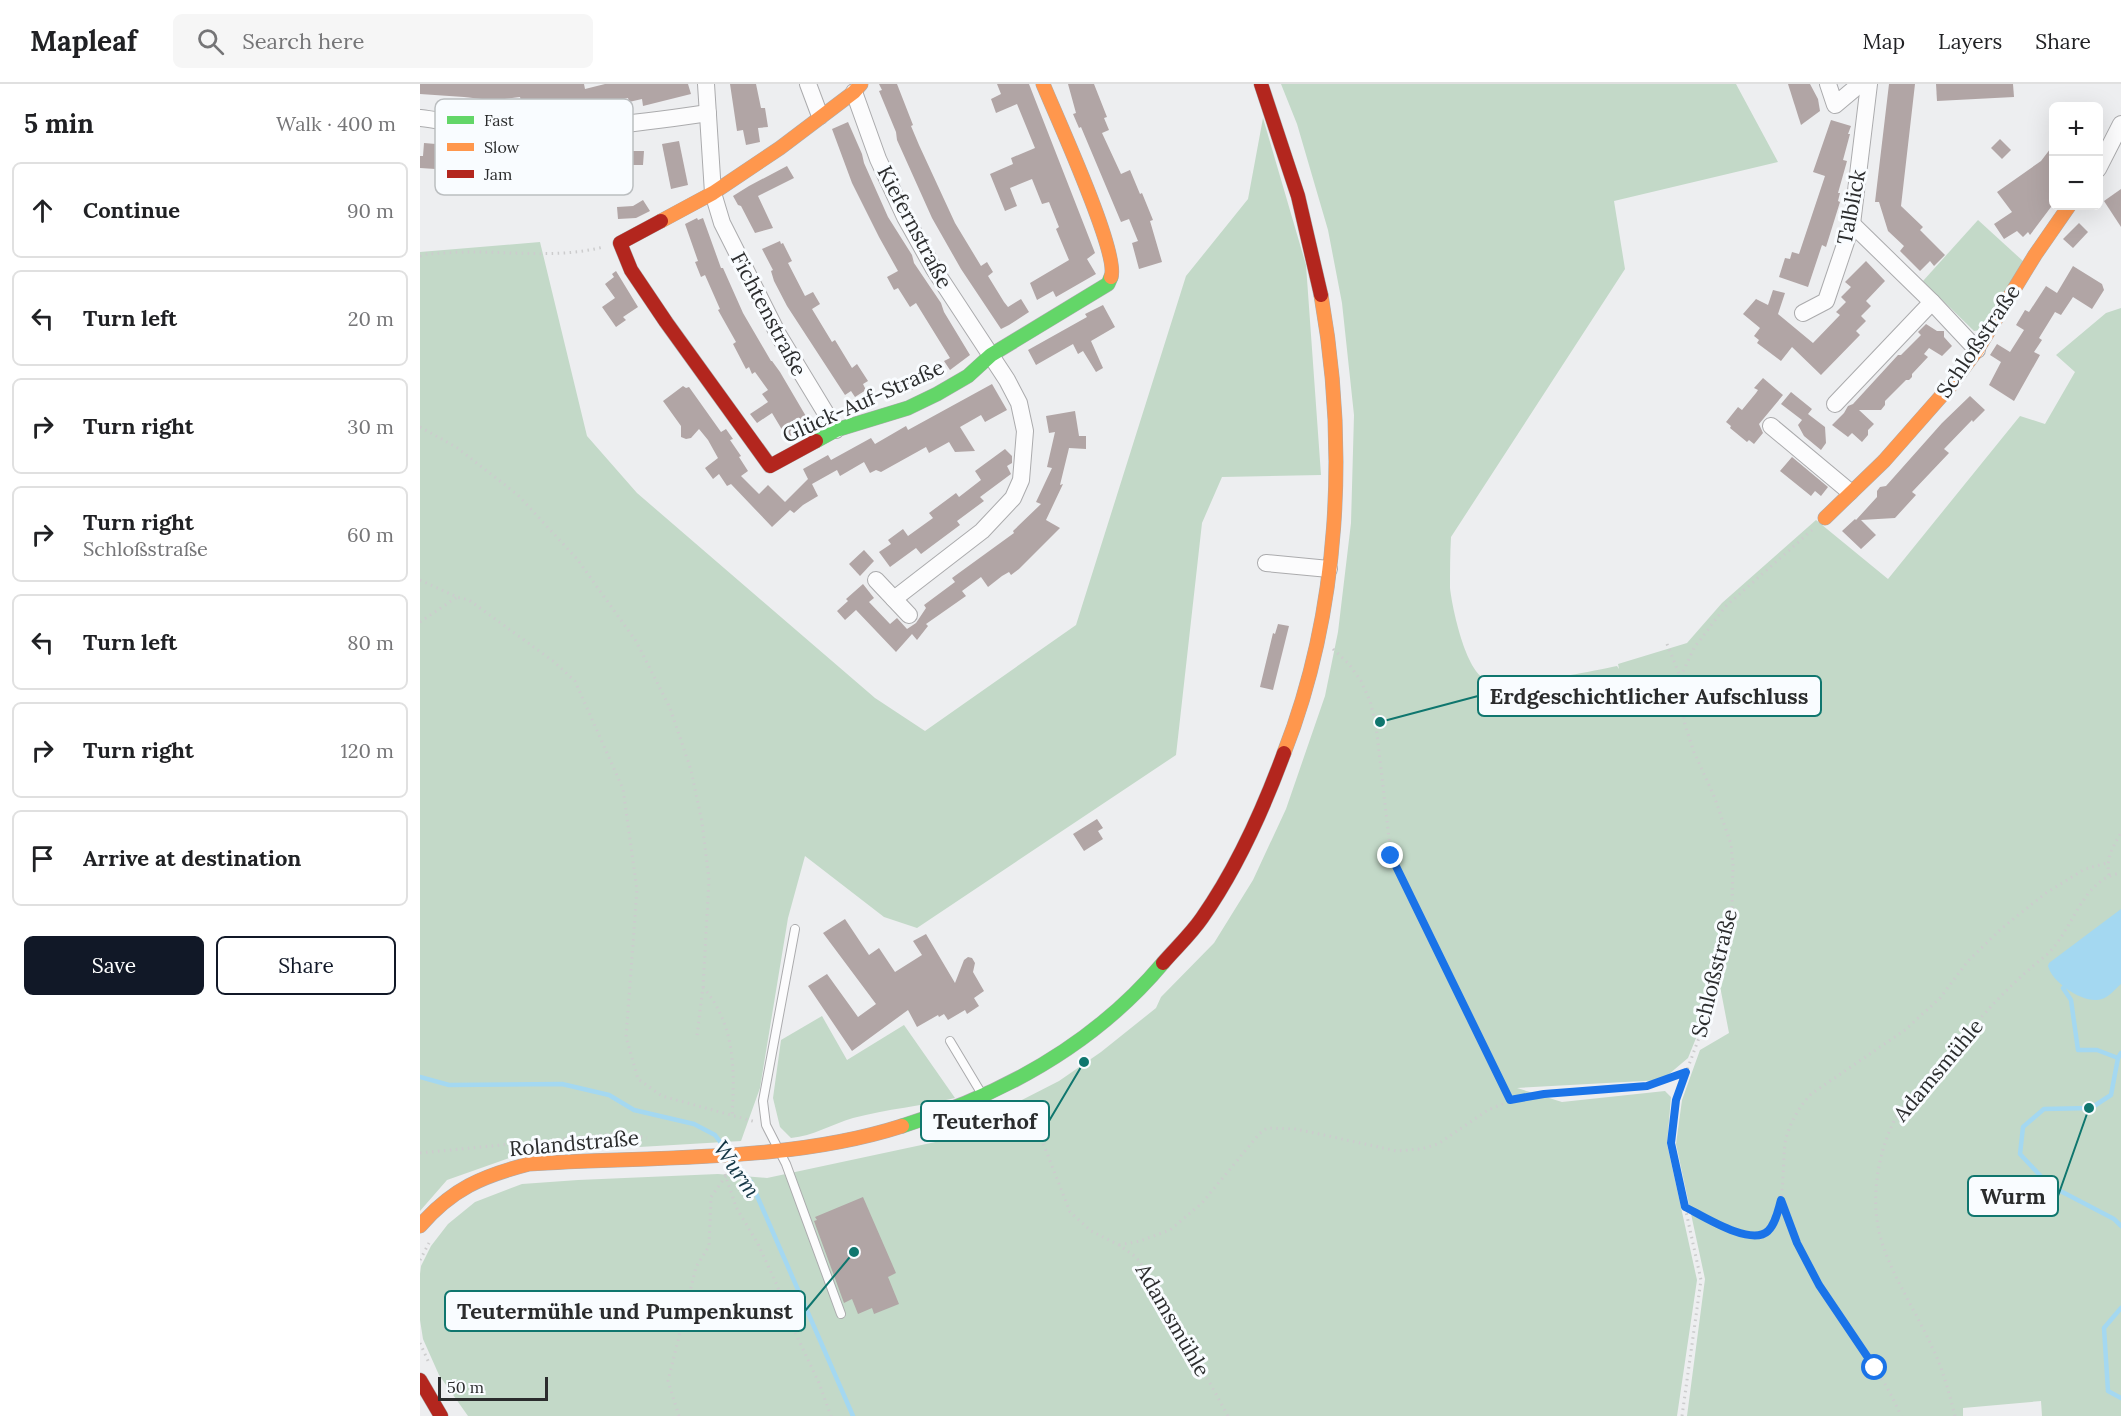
<!DOCTYPE html>
<meta charset="utf-8">
<style>
body{margin:0;font-family:Lora,serif;background:#f6f6f6;color:#202124}
.controls{position:absolute;right:18px;top:18px;display:grid;overflow:hidden;border-radius:9px;box-shadow:0 6px 24px #0002}
.controls button{width:54px;height:54px;display:grid;place-items:center;padding:0;border:0;border-bottom:2px solid #e0e0e0;background:#fff;color:#202124;font:30px sans-serif}
.scale{position:absolute;left:18px;bottom:15px;width:110px;box-sizing:border-box;padding-left:6px;border:3px solid #2b2c2d;border-top:0;font-size:16px;line-height:21px;white-space:nowrap;color:#2b2c2d;-webkit-text-stroke:4px #f9fcff;paint-order:stroke}
.stop{position:absolute;width:18px;height:18px;margin:-14px;border:4px solid #1a73e8;border-radius:50%;background:#fff}
.stop.end{background:#1a73e8;border-color:#fff;box-shadow:0 2px 6px #0008}
.list{margin:0;padding:0;list-style:none}
h2{display:flex;justify-content:space-between;align-items:center;height:78px;margin:0;padding:0 24px;font-size:26px}
h2 small{font-size:20px;font-weight:400;color:#757577}
.list li{display:grid;grid-template-columns:39px 1fr auto;gap:18px;align-items:center;box-sizing:border-box;height:96px;margin:0 12px 12px;padding:0 12px;border:2px solid #e0e0e0;border-radius:9px}
.list b{display:block;font-size:22px;white-space:nowrap}
.list p{margin:0;font-size:20px;white-space:nowrap;color:#757577}
.list em{font-size:20px;font-style:normal;color:#757577}
.actions{display:flex;gap:12px;padding:18px 24px}
.actions a{flex:1;padding:14px 0;border:2px solid #111827;border-radius:9px;text-align:center;font-size:21px;color:#111827}
.actions .main{background:#111827;color:#fff}
.icon{flex:none;width:33px;height:33px;fill:none;stroke:currentColor;stroke-width:2;stroke-linecap:round;stroke-linejoin:round}
.map{position:relative;flex:none;width:1701px;height:1332px;overflow:hidden}
header{display:flex;align-items:center;gap:36px;box-sizing:border-box;height:84px;padding:0 30px;background:#fff;border-bottom:2px solid #e0e0e0}
header strong{font-size:28px}
nav{display:flex;gap:33px;margin-inline-start:auto;font-size:21px}
.search{width:420px;height:54px;background:#f6f6f6;display:flex;align-items:center;gap:15px;box-sizing:border-box;padding:0 21px;border-radius:9px;color:#757577;font-size:22px}
main{display:flex}
aside{flex:1;background:#fff}
.map>svg:first-child{display:block}
.green{fill:#c3d9c8}
.water{fill:#a4d8f1}
.lines{fill:none;stroke-linecap:round;stroke-linejoin:round}
.stream{stroke:#a4d8f1;stroke-width:4.5}
.building{fill:#b1a5a5}
.lane-casing{stroke:#ababad;stroke-width:10}
.street-casing{stroke:#ababad;stroke-width:18}
.fast-casing{stroke:#ababad;stroke-width:15}
.slow-casing{stroke:#ababad;stroke-width:15}
.jam-casing{stroke:#ababad;stroke-width:15}
.path{stroke:#cccccd;stroke-width:3;stroke-dasharray:1.5 4.5;stroke-linecap:butt}
.lane{stroke:#fcfcfd;stroke-width:8}
.street{stroke:#fcfcfd;stroke-width:16}
.fast{stroke:#63d668;stroke-width:14}
.slow{stroke:#ff974d;stroke-width:14}
.jam{stroke:#b3261e;stroke-width:14}
.route{stroke:#1a73e8;stroke-width:8}
.labels{text-anchor:middle;dominant-baseline:central;stroke-width:6;stroke-linejoin:round;paint-order:stroke}
.street-label{font-size:21px;fill:#2b2c2d;stroke:#f9fcff}
.water-label{font-size:22px;font-style:italic;fill:#153746;stroke:#f9fcff}
.key{fill:#f9fcff;stroke:#bbbec0;stroke-width:1.5}
.key-label{font-size:16px;fill:#2b2c2d}
.leader{fill:none;stroke:#0f766e;stroke-width:2}
.callout-dot{fill:#0f766e;stroke:#f9fcff;stroke-width:2}
.callout{fill:#f9fcff;stroke:#0f766e;stroke-width:2}
.callout-label{font-size:22px;text-anchor:middle;font-weight:bold;fill:#2b2c2d}
</style>
<header>
<strong>Mapleaf</strong>
<div class="search"><svg class="icon" aria-label="search" viewBox="0 0 24 24"><circle cx="10" cy="10" r="6"/><path d="M15 15l6 6"/></svg>Search here</div>
<nav><a>Map</a><a>Layers</a><a>Share</a></nav>
</header>
<main>
<aside>
<h2>5 min<small>Walk · 400 m</small></h2>
<ul class="list">
<li><svg class="icon" aria-label="ahead" viewBox="0 0 24 24"><path d="M12 20V5M6 11l6-6 6 6"/></svg><div><b>Continue</b></div><em>90 m</em></li>
<li><svg class="icon" aria-label="left" viewBox="0 0 24 24"><path d="M17 20v-9H6M10 6l-5 5 5 5"/></svg><div><b>Turn left</b></div><em>20 m</em></li>
<li><svg class="icon" aria-label="right" viewBox="0 0 24 24"><path d="M7 20v-9h11M14 6l5 5-5 5"/></svg><div><b>Turn right</b></div><em>30 m</em></li>
<li><svg class="icon" aria-label="right" viewBox="0 0 24 24"><path d="M7 20v-9h11M14 6l5 5-5 5"/></svg><div><b>Turn right</b><p>Schloßstraße</p></div><em>60 m</em></li>
<li><svg class="icon" aria-label="left" viewBox="0 0 24 24"><path d="M17 20v-9H6M10 6l-5 5 5 5"/></svg><div><b>Turn left</b></div><em>80 m</em></li>
<li><svg class="icon" aria-label="right" viewBox="0 0 24 24"><path d="M7 20v-9h11M14 6l5 5-5 5"/></svg><div><b>Turn right</b></div><em>120 m</em></li>
<li><svg class="icon" aria-label="arrive" viewBox="0 0 24 24"><path d="M6 21V4h12l-3 4 3 4H6"/></svg><div><b>Arrive at destination</b></div></li>
</ul>
<div class="actions"><a class="main">Save</a><a>Share</a></div>
</aside>
<div class="map">
<svg width="1701" height="1332" viewBox="0 0 1701 1332">
<rect width="100%" height="100%" fill="#edeef0"/>
<g class="green">
<path d="M861,0H1316L1358,78L1194,117L1205,185L1031,453C1030,470 1030,487 1030,504C1032,523 1046,589 1066,595C1092,604 1168,588 1197,582L1199,585L1198,580L1267,559L1302,519L1396,436L1468,495L1600,332L1625,340L1655,288L1636,271L1686,229L1701,224V1332H1622L1621,1317L1543,1324V1332H1267L1285,1195L1256,1060L1262,1016L1280,966L1309,949L1299,897L1268,974L1242,996L1097,1004L1142,1018L1245,1007L1251,1013L1247,1060L1277,1196L1257,1332H48L19,1291L3,1255L0,1236V1190L1,1182L11,1162L28,1140L55,1118L102,1100L158,1096L298,1090L347,1094L581,1044L590,1022L639,997L681,968L736,924L741,913L794,859L833,796L866,725L905,612L918,548L931,439L934,331L922,219L908,146L877,40Z"/>
<polygon points="843,34 886,181 901,391 802,393 782,439 756,671 497,844 464,833 385,772 368,834 340,1004 321,1057 101,1070 27,1096 0,1127 0,168 120,158 167,352 217,409 455,614 505,647 656,541 766,192 828,115"/>
<polygon points="1558,136 1604,178 1567,245 1554,247 1503,197"/>
<path d="M402,932L427,976L484,941L535,1014C502,1022 467,1025 433,1034C412,1040 393,1052 371,1054L360,1043L353,1014L361,956Z"/>
</g>
<path class="water" d="M1701,825V900C1695,905 1689,913 1682,915C1665,921 1632,899 1628,882L1629,879Z"/>
<g class="lines">
<g class="stream">
<polyline points="1648,899 1643,904 1651,916 1658,966 1677,966 1698,974"/>
<polyline points="1701,969 1698,974 1691,1011 1671,1024 1624,1025 1603,1043 1600,1070 1629,1101 1694,1135 1701,1142"/>
<polyline points="0,993 29,1001 142,1000 189,1011 214,1026 274,1040 295,1051 304,1063"/>
<polyline points="315,1077 331,1098 433,1332"/>
<polyline points="1701,1224 1684,1244 1688,1307 1701,1314"/>
</g>
</g>
<g class="building">
<polygon points="0,0 164,0 165,5 185,0 268,0 271,10 223,22 222,15 209,18 208,14 170,23 168,15 139,21 139,17 117,21 116,15 101,17 100,13 62,18 62,15 44,13 0,10"/>
<polygon points="310,0 336,0 341,24 345,24 348,43 338,44 340,58 326,61 323,46 317,47"/>
<polygon points="459,0 477,0 493,41 491,42 499,61 535,139 561,182 567,178 573,188 568,192 584,218 588,223 601,215 609,228 589,241 581,245 541,185 512,134 477,56 476,48 459,7 462,6"/>
<polygon points="577,0 609,0 675,169 667,175 676,190 636,213 633,207 617,216 610,199 649,176 636,145 639,143 629,118 622,120 612,95 590,104 597,122 585,127 570,90 593,80 591,74 615,64 597,20 576,29 571,15 581,10"/>
<polygon points="648,0 674,0 687,33 684,34 689,46 682,49 701,90 710,86 720,110 722,109 733,136 730,137 742,178 719,185 712,159 718,157 709,135 701,138 661,43 659,44 653,30 656,29"/>
<polygon points="1368,0 1390,0 1398,15 1400,27 1381,41"/>
<polygon points="1469,0 1495,0 1481,122 1503,143 1500,146 1525,171 1514,182 1510,177 1500,187 1480,167 1484,162 1468,147 1459,118 1455,118"/>
<polygon points="1516,0 1593,0 1594,13 1517,17"/>
<polygon points="1411,36 1431,42 1428,50 1430,50 1423,76 1427,77 1418,109 1420,109 1418,117 1420,118 1406,163 1402,161 1388,203 1359,193 1365,174 1370,175 1372,168 1379,170 1405,92 1393,88"/>
<polygon points="428,38 442,70 444,79 468,133 492,171 494,179 521,219 524,228 550,271 530,286 524,277 530,274 496,219 490,223 478,204 474,206 467,193 478,187 459,153 432,99 412,45"/>
<polygon points="1580,55 1591,66 1582,75 1571,64"/>
<polygon points="259,57 268,101 251,105 242,60"/>
<polygon points="4,59 110,68 166,66 166,70 209,70 209,67 224,67 223,81 209,81 209,88 126,87 126,99 95,99 95,103 73,102 73,95 30,92 31,86 0,84 0,72 3,72"/>
<polygon points="1634,60 1634,119 1610,151 1608,148 1603,153 1597,147 1584,155 1574,140 1592,128 1577,108 1621,77"/>
<polygon points="367,82 374,94 338,112 353,144 335,149 321,122 318,121 313,112 329,102"/>
<polygon points="1701,105 1701,143 1684,117"/>
<polygon points="223,116 230,127 216,134 198,135 197,123 213,122"/>
<polygon points="277,134 278,136 283,134 301,184 303,184 323,229 351,277 352,277 360,288 387,334 381,337 385,343 367,354 352,329 337,339 330,330 348,318 342,310 348,306 335,288 332,290 329,283 326,285 313,260 316,258 298,226 300,225 285,191 281,193 275,178 278,177 265,140"/>
<polygon points="1659,139 1668,148 1653,164 1643,155"/>
<polygon points="360,157 361,160 363,159 372,177 368,179 385,212 393,208 400,220 392,225 412,258 415,256 432,284 437,280 448,297 443,300 446,306 435,313 431,307 425,311 367,222 354,197 351,187 353,186 342,165"/>
<polygon points="1446,177 1465,197 1446,217 1451,222 1441,232 1446,237 1436,247 1440,251 1401,291 1372,263 1361,277 1337,259 1339,256 1334,252 1340,244 1323,230 1336,215 1348,221 1353,206 1365,209 1358,230 1393,259 1420,231 1416,228 1426,218 1421,213 1431,203 1425,198"/>
<polygon points="1653,182 1682,200 1684,206 1672,225 1653,213 1641,231 1635,228 1619,254 1622,256 1614,268 1620,271 1594,317 1569,301 1581,278 1570,271 1577,260 1590,268 1604,246 1596,241 1605,226 1609,228 1626,202 1637,209"/>
<polygon points="196,187 218,223 203,233 206,236 196,243 182,223 195,214 185,200 194,193 192,190"/>
<polygon points="683,221 695,243 671,257 683,284 676,288 663,267 658,270 653,260 616,281 608,266 667,233 665,230"/>
<polygon points="1506,240 1517,247 1524,247 1524,253 1532,262 1522,272 1509,264 1504,270 1508,273 1492,290 1492,293 1489,296 1486,296 1465,317 1465,321 1461,326 1439,326 1454,340 1448,346 1448,351 1442,358 1432,349 1428,353 1412,341 1424,329 1428,322 1433,320 1478,271 1481,271 1501,251 1498,248"/>
<polygon points="497,288 503,300 484,310 477,299"/>
<polygon points="1343,294 1363,311 1339,340 1343,349 1334,360 1329,356 1327,358 1310,344 1311,342 1306,338 1318,323 1322,326 1336,309 1338,306 1334,304"/>
<polygon points="572,300 587,326 565,338 561,331 540,343 555,367 535,368 529,358 509,369 506,363 461,388 456,386 450,389 444,378 420,392 417,386 392,400 398,412 383,421 374,429 370,426 352,443 311,400 307,402 299,390 293,395 285,384 298,374 288,356 279,345 271,354 266,355 261,353 261,342 243,317 263,302 266,304 269,303 301,348 306,345 313,355 310,356 321,372 319,373 328,387 321,392 339,410 348,401 365,418 388,395 383,385 408,371 411,376 451,354 455,360 486,342 488,346"/>
<polygon points="1371,308 1392,325 1388,330 1405,343 1406,359 1401,366 1384,352 1378,341 1382,336 1361,320"/>
<polygon points="1550,312 1565,326 1553,338 1552,336 1524,365 1529,369 1492,408 1496,411 1475,434 1441,436 1456,451 1441,465 1422,447 1435,435 1436,436 1457,413 1457,407 1460,403 1466,402 1522,339"/>
<polygon points="655,327 659,352 666,352 666,365 649,364 640,401 643,400 626,436 640,444 599,485 591,491 589,488 582,492 568,503 561,493 542,507 546,512 506,540 508,542 497,556 492,550 476,568 436,526 425,536 417,527 428,517 426,515 443,500 454,514 449,518 470,540 477,534 487,545 496,539 506,524 504,521 535,498 532,494 594,449 593,447 621,420 616,418 632,384 627,383 635,348 629,349 626,332"/>
<polygon points="585,365 592,372 592,379 587,382 591,390 560,413 564,417 537,437 540,441 501,470 496,464 470,483 459,468 471,460 468,456 483,445 488,452 513,434 509,429 536,409 539,413 561,396 555,387"/>
<polygon points="1372,373 1408,403 1401,412 1395,407 1391,412 1360,387"/>
<polygon points="444,466 454,477 440,492 429,480"/>
<polygon points="858,540 869,542 853,606 840,603 853,549 855,550"/>
<polygon points="677,735 683,744 678,747 683,755 664,767 653,750"/>
<polygon points="425,835 449,871 459,864 475,888 502,871 493,857 506,850 535,899 544,876 548,873 552,874 555,879 553,888 564,907 554,914 559,922 547,930 545,926 528,936 524,930 519,933 518,931 497,943 488,926 432,967 388,902 407,890 438,933 456,920 403,849"/>
<polygon points="443,1113 476,1189 468,1193 479,1220 454,1230 452,1224 438,1230 432,1215 424,1219 394,1137 397,1136 395,1133"/>
</g>
<g class="lines">
<defs>
<g id="lane">
<polyline points="375,845 343,1017 346,1041 366,1080 421,1230"/>
<polyline points="530,957 563,1012"/>
</g>
<g id="street">
<polyline points="286,0 293,109 302,139 359,252 416,346"/>
<polyline points="388,0 400,32"/>
<polyline points="1408,0 1415,21 1440,0"/>
<polyline points="434,8 458,75 485,133 514,185 587,296 599,319 605,347 601,396 593,414 562,447 474,515"/>
<path d="M0,34C23,37 45,41 68,43C141,49 215,40 288,29"/>
<polyline points="1678,85 1701,40"/>
<polyline points="1432,140 1512,218 1557,266"/>
<polyline points="1383,229 1406,217 1432,140 1449,0"/>
<polyline points="1415,320 1512,218"/>
<polyline points="1351,342 1430,408"/>
<polyline points="846,479 909,485"/>
<polyline points="456,496 489,531"/>
</g>
<g id="fast">
<polyline points="396,357 416,346 488,324 517,310 548,292 571,271 688,200 691,193"/>
<path d="M482,1042C582,1011 675,960 743,879"/>
</g>
<g id="slow">
<path d="M623,0C635,30 700,170 691,193"/>
<polyline points="241,137 293,109 360,64 434,8 441,0"/>
<polyline points="1405,434 1464,377 1531,301 1557,266 1615,171 1649,122"/>
<path d="M864,669C920,526 928,362 901,211"/>
<path d="M0,1142C32,1105 62,1092 109,1080C230,1072 367,1079 482,1042"/>
</g>
<g id="jam">
<polyline points="841,0 878,112 901,211"/>
<polyline points="241,137 200,159 211,186 246,238 350,382 396,357"/>
<path d="M743,879C756,864 771,850 782,834C817,784 843,726 864,669"/>
<polyline points="0,1296 21,1332"/>
</g>
</defs>
<use href="#lane" class="lane-casing"/>
<use href="#street" class="street-casing"/>
<use href="#fast" class="fast-casing"/>
<use href="#slow" class="slow-casing"/>
<use href="#jam" class="jam-casing"/>
<g class="path">
<path d="M0,172L7,170C22,169 38,168 53,168C96,168 141,174 183,163"/>
<polyline points="0,343 36,363 98,411 157,475 216,557 250,624 271,686 282,738 289,796 283,903 277,952"/>
<polyline points="0,496 37,513 49,516 133,577 155,597 203,705 217,806 206,953 218,995 242,1012 336,1038"/>
<polyline points="0,538 37,513"/>
<polyline points="1247,560 1260,592"/>
<polyline points="913,565 929,580 941,597 950,617 956,641 971,772 1090,1016"/>
<path d="M1689,791C1686,774 1692,764 1701,749"/>
<path d="M283,903C315,940 315,985 312,1032"/>
<polyline points="574,1028 603,1042 621,1054 650,1128 671,1147 699,1161 716,1173 735,1199 808,1332"/>
<polyline points="0,1069 202,1049 227,1054"/>
<polyline points="305,1090 316,1123 338,1160 357,1201 373,1244 399,1299 411,1332"/>
<path d="M1361,1118C1373,1147 1383,1176 1400,1202C1427,1245 1461,1285 1481,1332"/>
<path d="M1267,1124C1284,1132 1312,1150 1330,1152C1371,1156 1360,1078 1366,1054C1371,1037 1379,1023 1391,1010L1485,946L1520,914L1548,877L1582,844L1626,809L1665,785L1687,779"/>
<polyline points="699,1161 720,1157 750,1146 782,1119 839,1050 847,1044 876,1045 977,1067 1000,1065 1018,1060 1068,1026 1100,1013 1227,1002 1265,989"/>
<polyline points="0,1176 9,1159"/>
<polyline points="0,1259 9,1279"/>
<polyline points="259,1332 248,1297 276,1183 289,1162 291,1113 306,1092"/>
<polyline points="1262,1332 1281,1196 1251,1059 1256,1016 1290,924 1297,886 1306,858 1312,823 1313,780 1311,760 1294,712 1274,668 1265,641 1261,618 1260,594 1274,564 1305,523 1392,446"/>
<path d="M1535,1332C1529,1309 1523,1285 1512,1263C1495,1225 1469,1188 1459,1148C1451,1111 1458,1070 1474,1037C1480,1024 1494,1013 1503,1002C1541,957 1577,910 1624,873C1653,850 1660,795 1701,789"/>
</g>
<use href="#lane" class="lane"/>
<use href="#street" class="street"/>
<use href="#fast" class="fast"/>
<use href="#slow" class="slow"/>
<use href="#jam" class="jam"/>
</g>
<g class="lines">
<path class="route" d="M971,772L1090,1016L1124,1010L1227,1002L1266,988L1256,1016L1251,1059L1265,1123C1283,1132 1331,1163 1348,1147C1356,1139 1358,1126 1361,1116L1377,1159L1399,1201L1455,1284"/>
</g>
<g class="labels">
<g class="street-label">
<text transform="translate(1431 123) rotate(-79)">Talblick</text>
<text transform="translate(495 143) rotate(62)">Kiefernstraße</text>
<text transform="translate(349 230) rotate(62)">Fichtenstraße</text>
<text transform="translate(1558 257) rotate(-56)">Schloßstraße</text>
<text transform="translate(443 317) rotate(-24)">Glück-Auf-Straße</text>
<text transform="translate(1294 889) rotate(-76)">Schloßstraße</text>
<text transform="translate(1518 986) rotate(-50)">Adamsmühle</text>
<text transform="translate(154 1059) rotate(-5)">Rolandstraße</text>
<text transform="translate(753 1236) rotate(60)">Adamsmühle</text>
</g>
<g class="water-label">
<text transform="translate(317 1085) rotate(55)">Wurm</text>
</g>
</g>
<rect x="15" y="15" width="198" height="96" rx="9" class="key"/>
<rect x="27" y="32" width="27" height="8" fill="#63d668"/>
<rect x="27" y="59" width="27" height="8" fill="#ff974d"/>
<rect x="27" y="86" width="27" height="8" fill="#b3261e"/>
<g class="key-label">
<text x="64" y="42">Fast</text>
<text x="64" y="69">Slow</text>
<text x="64" y="96">Jam</text>
</g>
<path class="leader" d="M960 638L1058 612M664 978L629 1037M1669 1024L1638 1112M434 1168L385 1227"/>
<g class="callout-dot">
<circle cx="960" cy="638" r="6"/>
<circle cx="664" cy="978" r="6"/>
<circle cx="1669" cy="1024" r="6"/>
<circle cx="434" cy="1168" r="6"/>
</g>
<g class="callout">
<rect x="1058" y="592" width="343" height="40" rx="6"/>
<rect x="501" y="1017" width="128" height="40" rx="6"/>
<rect x="1548" y="1092" width="90" height="40" rx="6"/>
<rect x="25" y="1207" width="360" height="40" rx="6"/>
</g>
<g class="callout-label">
<text x="1229" y="620">Erdgeschichtlicher Aufschluss</text>
<text x="565" y="1045">Teuterhof</text>
<text x="1593" y="1120">Wurm</text>
<text x="205" y="1235">Teutermühle und Pumpenkunst</text>
</g>
</svg>
<div class="controls">
<button>+</button>
<button>−</button>
</div>
<div class="scale">50 m</div>
<div class="stop" style="left:1455px;top:1284px"></div>
<div class="stop end" style="left:971px;top:772px"></div>
</div>
</main>
